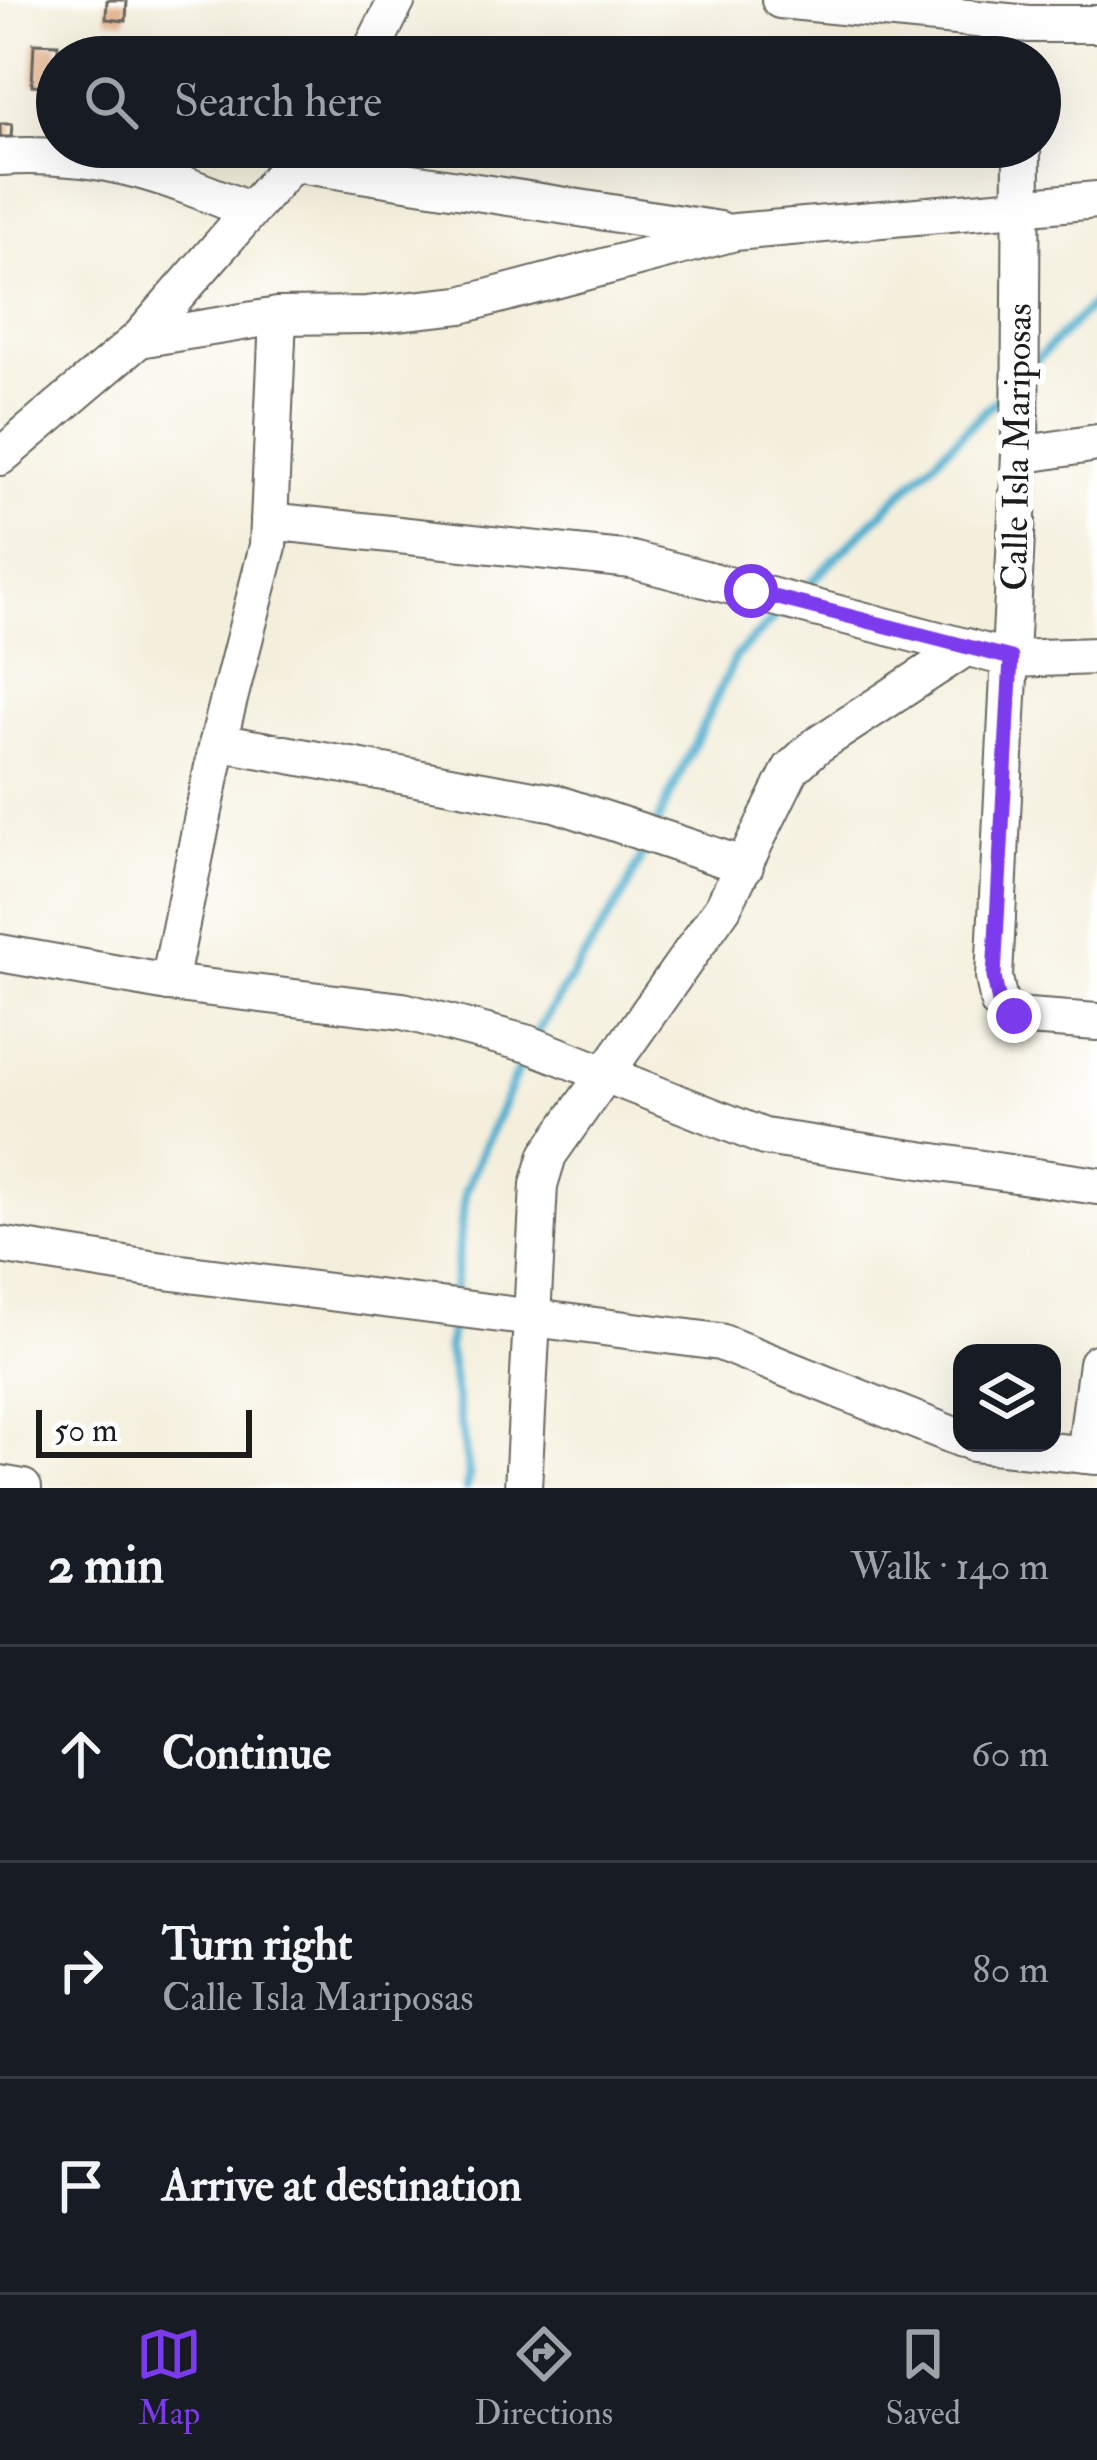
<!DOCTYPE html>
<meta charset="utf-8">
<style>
body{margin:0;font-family:"IM FELL Double Pica",serif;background:#242831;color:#f1f3f6}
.controls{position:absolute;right:36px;bottom:36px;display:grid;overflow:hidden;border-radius:24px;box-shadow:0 12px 48px #0002}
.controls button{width:108px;height:108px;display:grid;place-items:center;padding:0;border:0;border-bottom:3px solid #363941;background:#171b24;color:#f1f3f6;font:60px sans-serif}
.scale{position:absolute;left:36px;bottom:30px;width:216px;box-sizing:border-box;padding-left:12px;border:6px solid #1c1c1c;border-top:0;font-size:33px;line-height:42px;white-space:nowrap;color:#1c1c1c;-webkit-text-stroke:9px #fff;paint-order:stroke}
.stop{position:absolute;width:36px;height:36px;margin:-27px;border:9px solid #7c3aed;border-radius:50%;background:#fff}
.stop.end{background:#7c3aed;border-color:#fff;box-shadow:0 3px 12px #0008}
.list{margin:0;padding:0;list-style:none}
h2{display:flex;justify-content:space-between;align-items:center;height:156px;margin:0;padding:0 48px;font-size:51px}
h2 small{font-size:39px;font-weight:400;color:#9ea1a6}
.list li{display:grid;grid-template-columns:78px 1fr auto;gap:36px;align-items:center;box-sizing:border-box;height:216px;padding:0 48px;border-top:3px solid #363941}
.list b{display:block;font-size:45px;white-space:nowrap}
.list p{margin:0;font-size:39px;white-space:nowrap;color:#9ea1a6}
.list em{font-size:39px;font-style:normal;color:#9ea1a6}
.icon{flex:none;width:66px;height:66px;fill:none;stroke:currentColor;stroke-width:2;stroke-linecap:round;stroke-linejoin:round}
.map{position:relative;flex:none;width:1097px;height:1488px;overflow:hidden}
.search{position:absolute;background:#171b24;box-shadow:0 12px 48px #0002;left:36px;right:36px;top:36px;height:132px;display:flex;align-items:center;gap:30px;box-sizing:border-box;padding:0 42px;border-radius:66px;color:#9ea1a6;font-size:45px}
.sheet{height:804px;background:#171b24}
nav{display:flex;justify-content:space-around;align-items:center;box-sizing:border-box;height:168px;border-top:3px solid #363941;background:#171b24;font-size:33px;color:#9ea1a6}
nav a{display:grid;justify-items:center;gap:6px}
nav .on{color:#7c3aed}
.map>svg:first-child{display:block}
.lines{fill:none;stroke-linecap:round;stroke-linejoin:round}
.stream{stroke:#4eaecd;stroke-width:9}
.building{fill:#e2ae86}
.minor-casing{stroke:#68665f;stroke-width:40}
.minor{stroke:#fff;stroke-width:36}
.route{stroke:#7c3aed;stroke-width:15}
.labels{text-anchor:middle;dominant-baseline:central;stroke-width:12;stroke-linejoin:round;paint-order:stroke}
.street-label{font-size:36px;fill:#1c1c1c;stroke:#fff}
</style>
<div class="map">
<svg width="1097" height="1488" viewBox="0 0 1097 1488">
<rect width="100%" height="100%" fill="#fff"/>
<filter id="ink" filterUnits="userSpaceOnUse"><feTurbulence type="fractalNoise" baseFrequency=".00833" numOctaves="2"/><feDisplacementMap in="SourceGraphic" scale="24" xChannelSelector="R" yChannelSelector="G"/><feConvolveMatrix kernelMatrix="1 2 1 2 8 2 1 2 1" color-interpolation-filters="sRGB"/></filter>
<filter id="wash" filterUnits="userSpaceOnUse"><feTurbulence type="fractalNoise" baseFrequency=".004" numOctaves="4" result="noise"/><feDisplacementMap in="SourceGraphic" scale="48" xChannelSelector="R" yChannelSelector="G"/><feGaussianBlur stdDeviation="2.7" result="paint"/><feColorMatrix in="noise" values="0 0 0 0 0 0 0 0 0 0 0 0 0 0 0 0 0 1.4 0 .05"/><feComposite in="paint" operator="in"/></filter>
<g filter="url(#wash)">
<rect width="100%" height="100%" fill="#f4efdc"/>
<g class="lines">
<g class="stream">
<polyline points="1033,363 1097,300"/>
<polyline points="798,595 1008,388"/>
<polyline points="655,827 736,656 781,611"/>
<polyline points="535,1035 625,892 648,842"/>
<polyline points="453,1301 465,1191 527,1049"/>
<polyline points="452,1318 448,1348 469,1475 466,1488"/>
</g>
</g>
<g id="blocks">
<g class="building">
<polygon points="107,0 127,0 126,21 106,19"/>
<polygon points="34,43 58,44 57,86 32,85"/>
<polygon points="0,124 12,124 11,137 0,137"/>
<polygon points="764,147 790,147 787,166 765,163"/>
</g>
</g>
</g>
<g filter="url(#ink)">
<use href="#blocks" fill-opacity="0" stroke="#68665f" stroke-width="3"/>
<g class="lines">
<defs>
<g id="minor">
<polyline points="780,0 1029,24 1097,24"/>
<polyline points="368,57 397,0"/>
<polyline points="1022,147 1020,455 994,977 999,1003 1014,1016 1097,1022"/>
<path d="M0,157C98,151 159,173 248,210"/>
<polyline points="291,163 720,230"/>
<polyline points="139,339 278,316 367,315 461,305 735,232 1097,200"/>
<polyline points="1020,455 1097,443"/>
<polyline points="0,457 139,339 306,147"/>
<polyline points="269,521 632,560 1011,659 1097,656"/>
<polyline points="218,742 555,803 745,866"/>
<polyline points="0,953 169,983 403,1011 529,1044 764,1137 1097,1186"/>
<polyline points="169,983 218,742 268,546 278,316"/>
<polyline points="0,1245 150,1269 720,1342 962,1439"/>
<polyline points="973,1443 1097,1456"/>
<polyline points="1085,1455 1097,1363"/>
<polyline points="0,1484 23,1488"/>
<polyline points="523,1488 539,1185 548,1155 723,907 791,769 816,746 967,647"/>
</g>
</defs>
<use href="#minor" class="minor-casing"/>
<use href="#minor" class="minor"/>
</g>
</g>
<g class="lines" filter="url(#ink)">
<polyline class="route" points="751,591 1011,658 994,977 999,1003 1014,1016"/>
</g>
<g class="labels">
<g class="street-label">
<text transform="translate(1017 447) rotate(-89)">Calle Isla Mariposas</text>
</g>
</g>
</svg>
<div class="controls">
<button><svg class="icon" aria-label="layers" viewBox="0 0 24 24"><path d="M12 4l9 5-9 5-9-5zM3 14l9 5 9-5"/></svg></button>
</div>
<div class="scale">50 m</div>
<div class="stop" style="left:751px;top:591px"></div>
<div class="stop end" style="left:1014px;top:1016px"></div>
<div class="search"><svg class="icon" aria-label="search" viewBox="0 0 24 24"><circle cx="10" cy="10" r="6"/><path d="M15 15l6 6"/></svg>Search here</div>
</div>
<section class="sheet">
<h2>2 min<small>Walk · 140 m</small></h2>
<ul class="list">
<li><svg class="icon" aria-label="ahead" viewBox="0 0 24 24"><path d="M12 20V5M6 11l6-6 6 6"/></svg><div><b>Continue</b></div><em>60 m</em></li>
<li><svg class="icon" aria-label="right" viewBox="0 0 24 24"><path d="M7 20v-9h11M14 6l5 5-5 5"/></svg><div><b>Turn right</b><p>Calle Isla Mariposas</p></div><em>80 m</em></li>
<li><svg class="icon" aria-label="arrive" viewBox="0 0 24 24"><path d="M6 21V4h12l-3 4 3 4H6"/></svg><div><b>Arrive at destination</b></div></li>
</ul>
</section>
<nav>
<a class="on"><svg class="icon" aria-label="map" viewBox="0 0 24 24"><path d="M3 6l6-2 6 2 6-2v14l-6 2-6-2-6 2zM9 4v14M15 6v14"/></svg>Map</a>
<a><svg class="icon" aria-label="directions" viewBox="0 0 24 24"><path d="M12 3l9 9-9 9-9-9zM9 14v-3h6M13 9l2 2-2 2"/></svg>Directions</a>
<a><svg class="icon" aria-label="saved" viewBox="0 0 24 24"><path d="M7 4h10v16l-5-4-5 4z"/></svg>Saved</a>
</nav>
